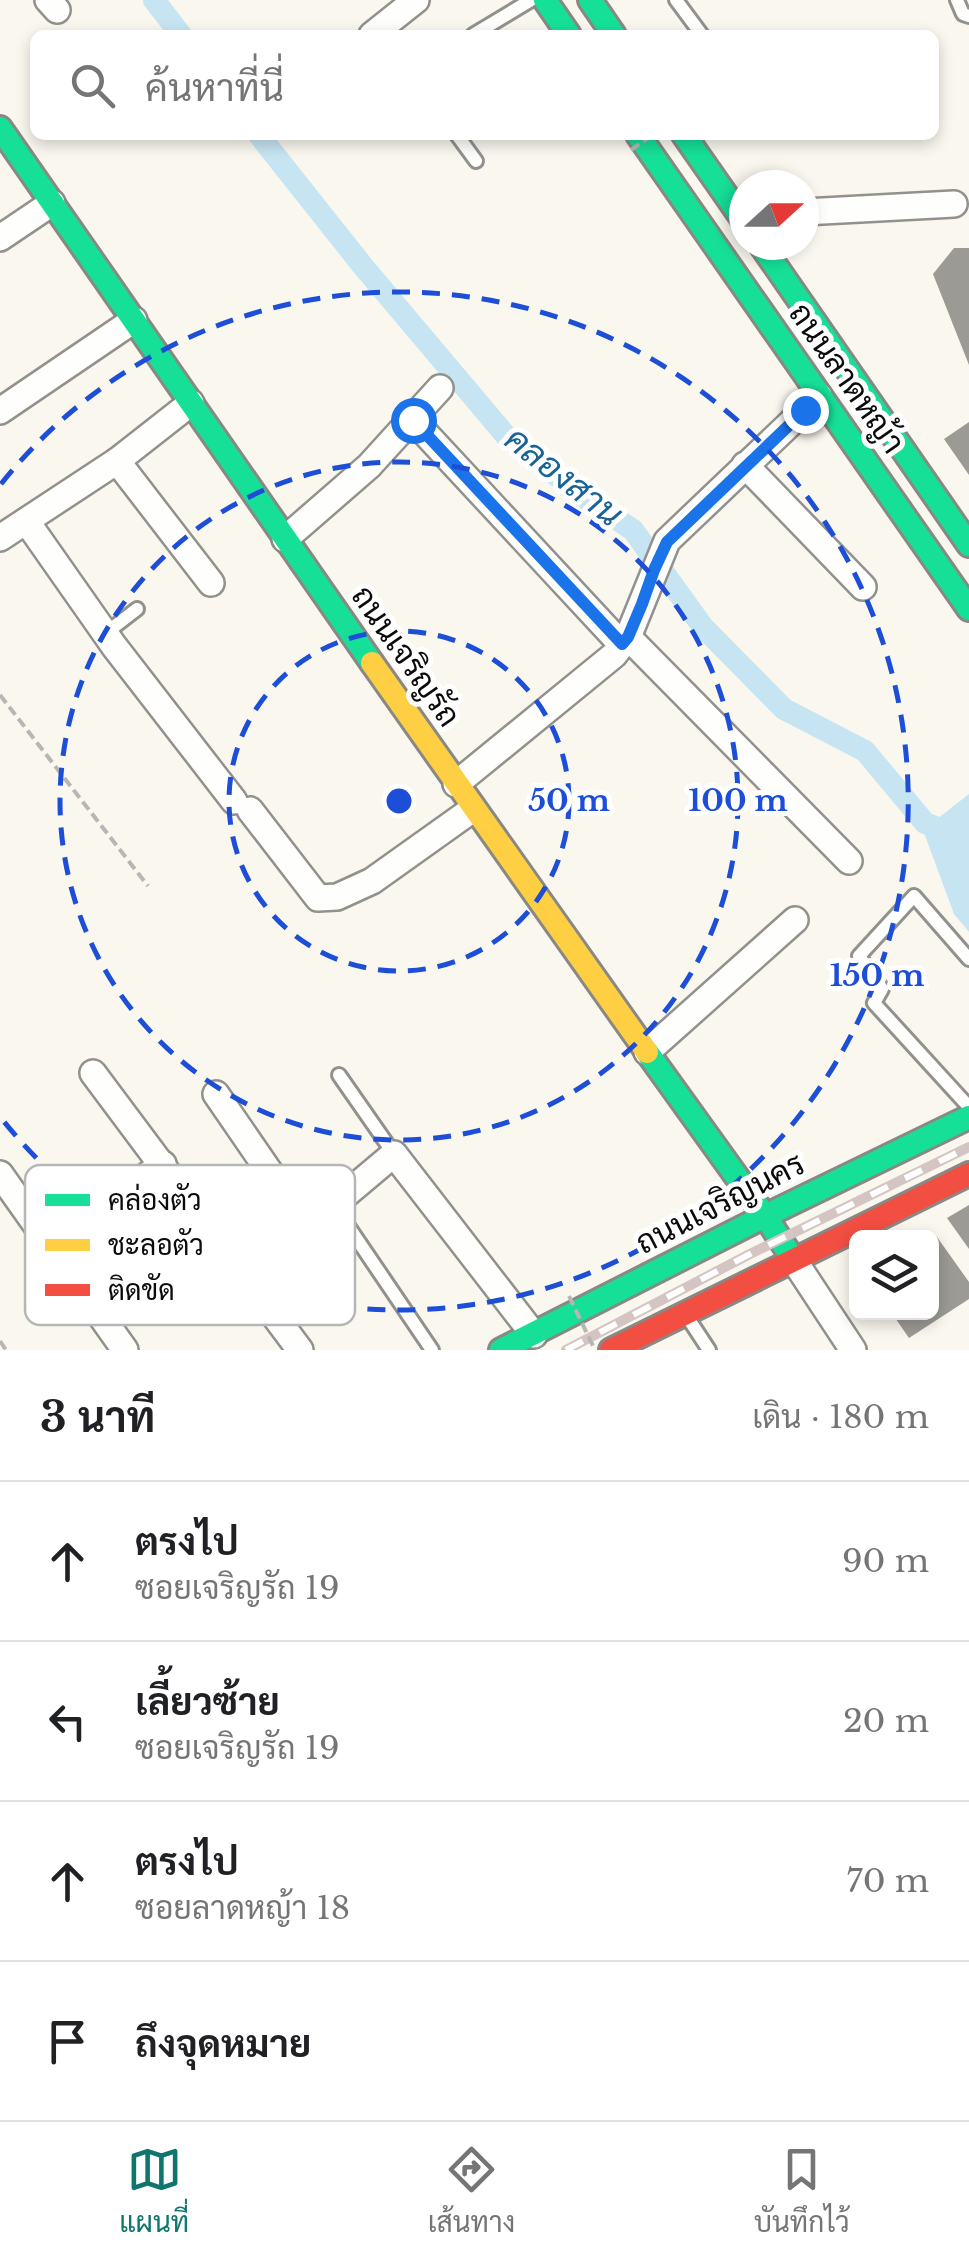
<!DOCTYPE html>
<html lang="th">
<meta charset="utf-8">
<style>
body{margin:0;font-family:"Libre Baskerville",Sarabun,serif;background:#f2f2f2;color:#202124}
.controls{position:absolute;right:30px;bottom:30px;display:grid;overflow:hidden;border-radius:15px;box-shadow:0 5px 15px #0003}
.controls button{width:90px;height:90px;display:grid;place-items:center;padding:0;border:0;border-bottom:2px solid #e0e0e0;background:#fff;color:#202124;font:50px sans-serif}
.compass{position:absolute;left:729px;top:170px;width:90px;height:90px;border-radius:50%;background:#fff;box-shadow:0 5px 15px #0003;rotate:69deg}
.stop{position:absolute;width:30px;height:30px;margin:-22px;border:8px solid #1a73e8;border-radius:50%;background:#fff}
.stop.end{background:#1a73e8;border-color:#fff;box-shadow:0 2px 10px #0008}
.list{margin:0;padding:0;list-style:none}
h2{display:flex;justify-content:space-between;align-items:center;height:130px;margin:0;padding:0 40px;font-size:42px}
h2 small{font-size:32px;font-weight:400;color:#757577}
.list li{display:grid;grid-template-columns:65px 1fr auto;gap:30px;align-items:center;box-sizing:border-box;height:160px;padding:0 40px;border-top:2px solid #e0e0e0}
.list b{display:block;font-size:38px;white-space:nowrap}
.list p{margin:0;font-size:32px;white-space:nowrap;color:#757577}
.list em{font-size:32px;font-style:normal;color:#757577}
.icon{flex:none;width:55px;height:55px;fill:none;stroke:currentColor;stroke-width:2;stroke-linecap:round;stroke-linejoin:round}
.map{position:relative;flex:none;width:969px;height:1350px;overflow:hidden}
.search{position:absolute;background:#fff;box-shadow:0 5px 15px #0003;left:30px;right:30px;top:30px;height:110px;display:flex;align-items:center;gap:25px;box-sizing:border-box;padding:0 35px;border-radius:15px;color:#757577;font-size:38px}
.sheet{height:770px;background:#fff}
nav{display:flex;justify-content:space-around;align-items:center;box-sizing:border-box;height:140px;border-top:2px solid #e0e0e0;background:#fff;font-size:28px;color:#757577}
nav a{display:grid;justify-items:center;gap:5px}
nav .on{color:#0f766e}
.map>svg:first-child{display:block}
.water{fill:#c6e4f2}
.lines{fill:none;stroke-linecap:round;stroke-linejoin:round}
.canal{stroke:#c6e4f2;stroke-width:22}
.building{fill:#9c9a95}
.lane-casing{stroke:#92918d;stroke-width:18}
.street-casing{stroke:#92918d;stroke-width:30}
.fast-casing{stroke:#898884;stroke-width:28}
.slow-casing{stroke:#898884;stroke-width:28}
.jam-casing{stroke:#898884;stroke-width:28}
.path{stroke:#b7b6b5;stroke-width:4;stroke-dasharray:10 5;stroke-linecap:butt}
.lane{stroke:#fefefc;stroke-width:12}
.street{stroke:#fefefc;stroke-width:25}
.fast{stroke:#16e098;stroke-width:22}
.slow{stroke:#ffcf43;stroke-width:22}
.jam{stroke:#f24e42;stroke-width:22}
.rail-casing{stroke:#d5c4c4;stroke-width:10}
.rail{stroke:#fff;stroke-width:6;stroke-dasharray:19;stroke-linecap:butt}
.path-bridge{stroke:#b7b6b5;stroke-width:4;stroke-dasharray:10 5;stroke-linecap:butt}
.route{stroke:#1a73e8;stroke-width:12}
.ring{fill:none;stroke:#1d4ed8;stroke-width:5;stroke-dasharray:18 12}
.labels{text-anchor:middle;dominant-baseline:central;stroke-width:10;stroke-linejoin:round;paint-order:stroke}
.street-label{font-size:32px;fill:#0b0b0b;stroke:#fff}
.water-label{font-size:35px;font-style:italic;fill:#196397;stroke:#fff}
.key{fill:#fff;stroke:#b6b6b6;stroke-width:2.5}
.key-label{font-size:28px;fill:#0b0b0b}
.centre{fill:#1d4ed8;stroke:#fff;stroke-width:5}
.ring-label{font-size:30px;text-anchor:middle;font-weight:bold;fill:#1d4ed8;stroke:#fff;stroke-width:10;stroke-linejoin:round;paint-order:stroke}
</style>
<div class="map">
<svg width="969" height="1350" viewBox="0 0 969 1350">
<rect width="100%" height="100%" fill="#f9f7ee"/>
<polygon class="water" points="969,794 969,932 954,914 923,830"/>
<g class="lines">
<g class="canal">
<polyline points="154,0 181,35"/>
<polyline points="259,135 362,265 507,437 588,500 633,530 703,627 784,709 865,751 925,823 963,838 969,868"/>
</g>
</g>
<g class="building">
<polygon points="954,248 969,248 969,365 933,274"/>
<polygon points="969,422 969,475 944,439"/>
<polygon points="969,1205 969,1249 947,1218"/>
<polygon points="937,1237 969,1282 969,1299 909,1338 891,1312 932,1312 932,1240"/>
</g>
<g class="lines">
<defs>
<g id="lane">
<polyline points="676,0 702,35"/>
<polyline points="957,0 963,14 969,16"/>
<polyline points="473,35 531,0"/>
<polyline points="457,135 476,161"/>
<polyline points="106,633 137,609"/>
<polyline points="969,959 914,896 859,956 882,989 874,1003 969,1107"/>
<polyline points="339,1075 394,1154"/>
<polyline points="346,1223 432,1350"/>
<polyline points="686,1315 709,1350"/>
</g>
<g id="street">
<polyline points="48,0 57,10"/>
<polyline points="372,35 416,0"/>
<polyline points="804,212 954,204"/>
<polyline points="0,238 52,203"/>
<polyline points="0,411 134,320"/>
<polyline points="413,420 622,645"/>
<polyline points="117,461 211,583"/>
<polyline points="745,465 863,587"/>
<polyline points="27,522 114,646 234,801"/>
<polyline points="0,538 117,461 191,403"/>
<polyline points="285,539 369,466 440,388"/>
<polyline points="628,637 849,861"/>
<polyline points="456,784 614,655 628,637 667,541 819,396"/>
<polyline points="250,810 318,898 337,897 372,881 473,809"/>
<polyline points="647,1052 795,920"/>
<polyline points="93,1073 300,1350"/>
<polyline points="216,1094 302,1219 308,1223 319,1217 394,1154 534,1335"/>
<polyline points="0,1174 125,1350"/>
<polyline points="50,1245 163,1164"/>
<polyline points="793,1259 853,1350"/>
</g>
<g id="fast">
<polyline points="545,0 569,35"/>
<polyline points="590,0 614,35"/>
<polyline points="0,128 372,663"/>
<polyline points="638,135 969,609"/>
<polyline points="684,135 744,221"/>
<polyline points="761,245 969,545"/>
<polyline points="647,1052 765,1216 793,1259"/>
<polyline points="501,1350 765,1216 969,1117"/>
</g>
<polyline id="slow" points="372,663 647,1052"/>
<polyline id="jam" points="611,1350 969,1174"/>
</defs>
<use href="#lane" class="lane-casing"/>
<use href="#street" class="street-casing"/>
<use href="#fast" class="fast-casing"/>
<use href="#slow" class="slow-casing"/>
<use href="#jam" class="jam-casing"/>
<g class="path">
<polyline points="0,695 148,886"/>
<polyline points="0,1341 6,1350"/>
</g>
<use href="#lane" class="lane"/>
<use href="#street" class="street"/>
<use href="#fast" class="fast"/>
<use href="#slow" class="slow"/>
<use href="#jam" class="jam"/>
<defs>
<polyline id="rail" points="566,1350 748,1255 969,1147"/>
</defs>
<use href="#rail" class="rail-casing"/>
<use href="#rail" class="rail"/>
<g class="path-bridge">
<polyline points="631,150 652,135"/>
<polyline points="569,1296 595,1350"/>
</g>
</g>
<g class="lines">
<polyline class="route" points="413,420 622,644 628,637 642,604 654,570 667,542 805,410"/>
</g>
<g class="ring">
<circle cx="399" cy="801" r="170"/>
<circle cx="399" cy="801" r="339"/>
<path d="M1 484A509 509 0 1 1 1 1118"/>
</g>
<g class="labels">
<g class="street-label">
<text transform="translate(847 378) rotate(55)">ถนนลาดหญ้า</text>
<text transform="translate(406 656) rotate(55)">ถนนเจริญรัถ</text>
<text transform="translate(720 1203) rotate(-27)">ถนนเจริญนคร</text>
</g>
<g class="water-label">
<text transform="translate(564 476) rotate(38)">คลองสาน</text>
</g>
</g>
<rect x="25" y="1165" width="330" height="160" rx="15" class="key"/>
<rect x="45" y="1194" width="45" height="12" fill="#16e098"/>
<rect x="45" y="1239" width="45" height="12" fill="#ffcf43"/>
<rect x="45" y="1284" width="45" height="12" fill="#f24e42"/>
<g class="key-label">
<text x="108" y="1210">คล่องตัว</text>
<text x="108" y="1255">ชะลอตัว</text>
<text x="108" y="1300">ติดขัด</text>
</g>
<circle cx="399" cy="801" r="15" class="centre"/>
<g class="ring-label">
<text x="569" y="811">50 m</text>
<text x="738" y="811">100 m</text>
<text x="877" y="986">150 m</text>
</g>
</svg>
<div class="controls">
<button><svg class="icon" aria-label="layers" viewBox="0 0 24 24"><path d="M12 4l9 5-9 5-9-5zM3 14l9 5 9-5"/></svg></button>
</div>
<svg class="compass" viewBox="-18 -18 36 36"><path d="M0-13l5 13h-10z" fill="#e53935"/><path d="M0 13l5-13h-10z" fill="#757577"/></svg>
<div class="stop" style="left:413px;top:420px"></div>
<div class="stop end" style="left:805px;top:410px"></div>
<div class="search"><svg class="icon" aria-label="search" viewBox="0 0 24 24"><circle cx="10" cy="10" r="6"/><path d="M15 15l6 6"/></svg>ค้นหาที่นี่</div>
</div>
<section class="sheet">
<h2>3 นาที<small>เดิน · 180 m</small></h2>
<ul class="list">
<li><svg class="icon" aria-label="ahead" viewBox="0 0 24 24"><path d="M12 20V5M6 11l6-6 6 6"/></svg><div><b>ตรงไป</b><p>ซอยเจริญรัถ 19</p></div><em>90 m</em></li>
<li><svg class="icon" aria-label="left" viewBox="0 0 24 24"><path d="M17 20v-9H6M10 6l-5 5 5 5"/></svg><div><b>เลี้ยวซ้าย</b><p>ซอยเจริญรัถ 19</p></div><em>20 m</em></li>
<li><svg class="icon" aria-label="ahead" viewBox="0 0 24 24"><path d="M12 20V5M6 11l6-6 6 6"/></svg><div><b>ตรงไป</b><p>ซอยลาดหญ้า 18</p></div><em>70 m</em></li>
<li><svg class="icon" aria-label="arrive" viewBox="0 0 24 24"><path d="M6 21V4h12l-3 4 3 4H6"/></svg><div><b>ถึงจุดหมาย</b></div></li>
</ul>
</section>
<nav>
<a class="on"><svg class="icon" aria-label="map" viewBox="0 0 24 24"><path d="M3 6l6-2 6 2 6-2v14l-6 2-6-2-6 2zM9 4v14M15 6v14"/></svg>แผนที่</a>
<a><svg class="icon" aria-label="directions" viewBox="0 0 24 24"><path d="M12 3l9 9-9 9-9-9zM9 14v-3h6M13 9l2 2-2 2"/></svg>เส้นทาง</a>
<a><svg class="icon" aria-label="saved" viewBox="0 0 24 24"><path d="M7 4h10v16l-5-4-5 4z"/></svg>บันทึกไว้</a>
</nav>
